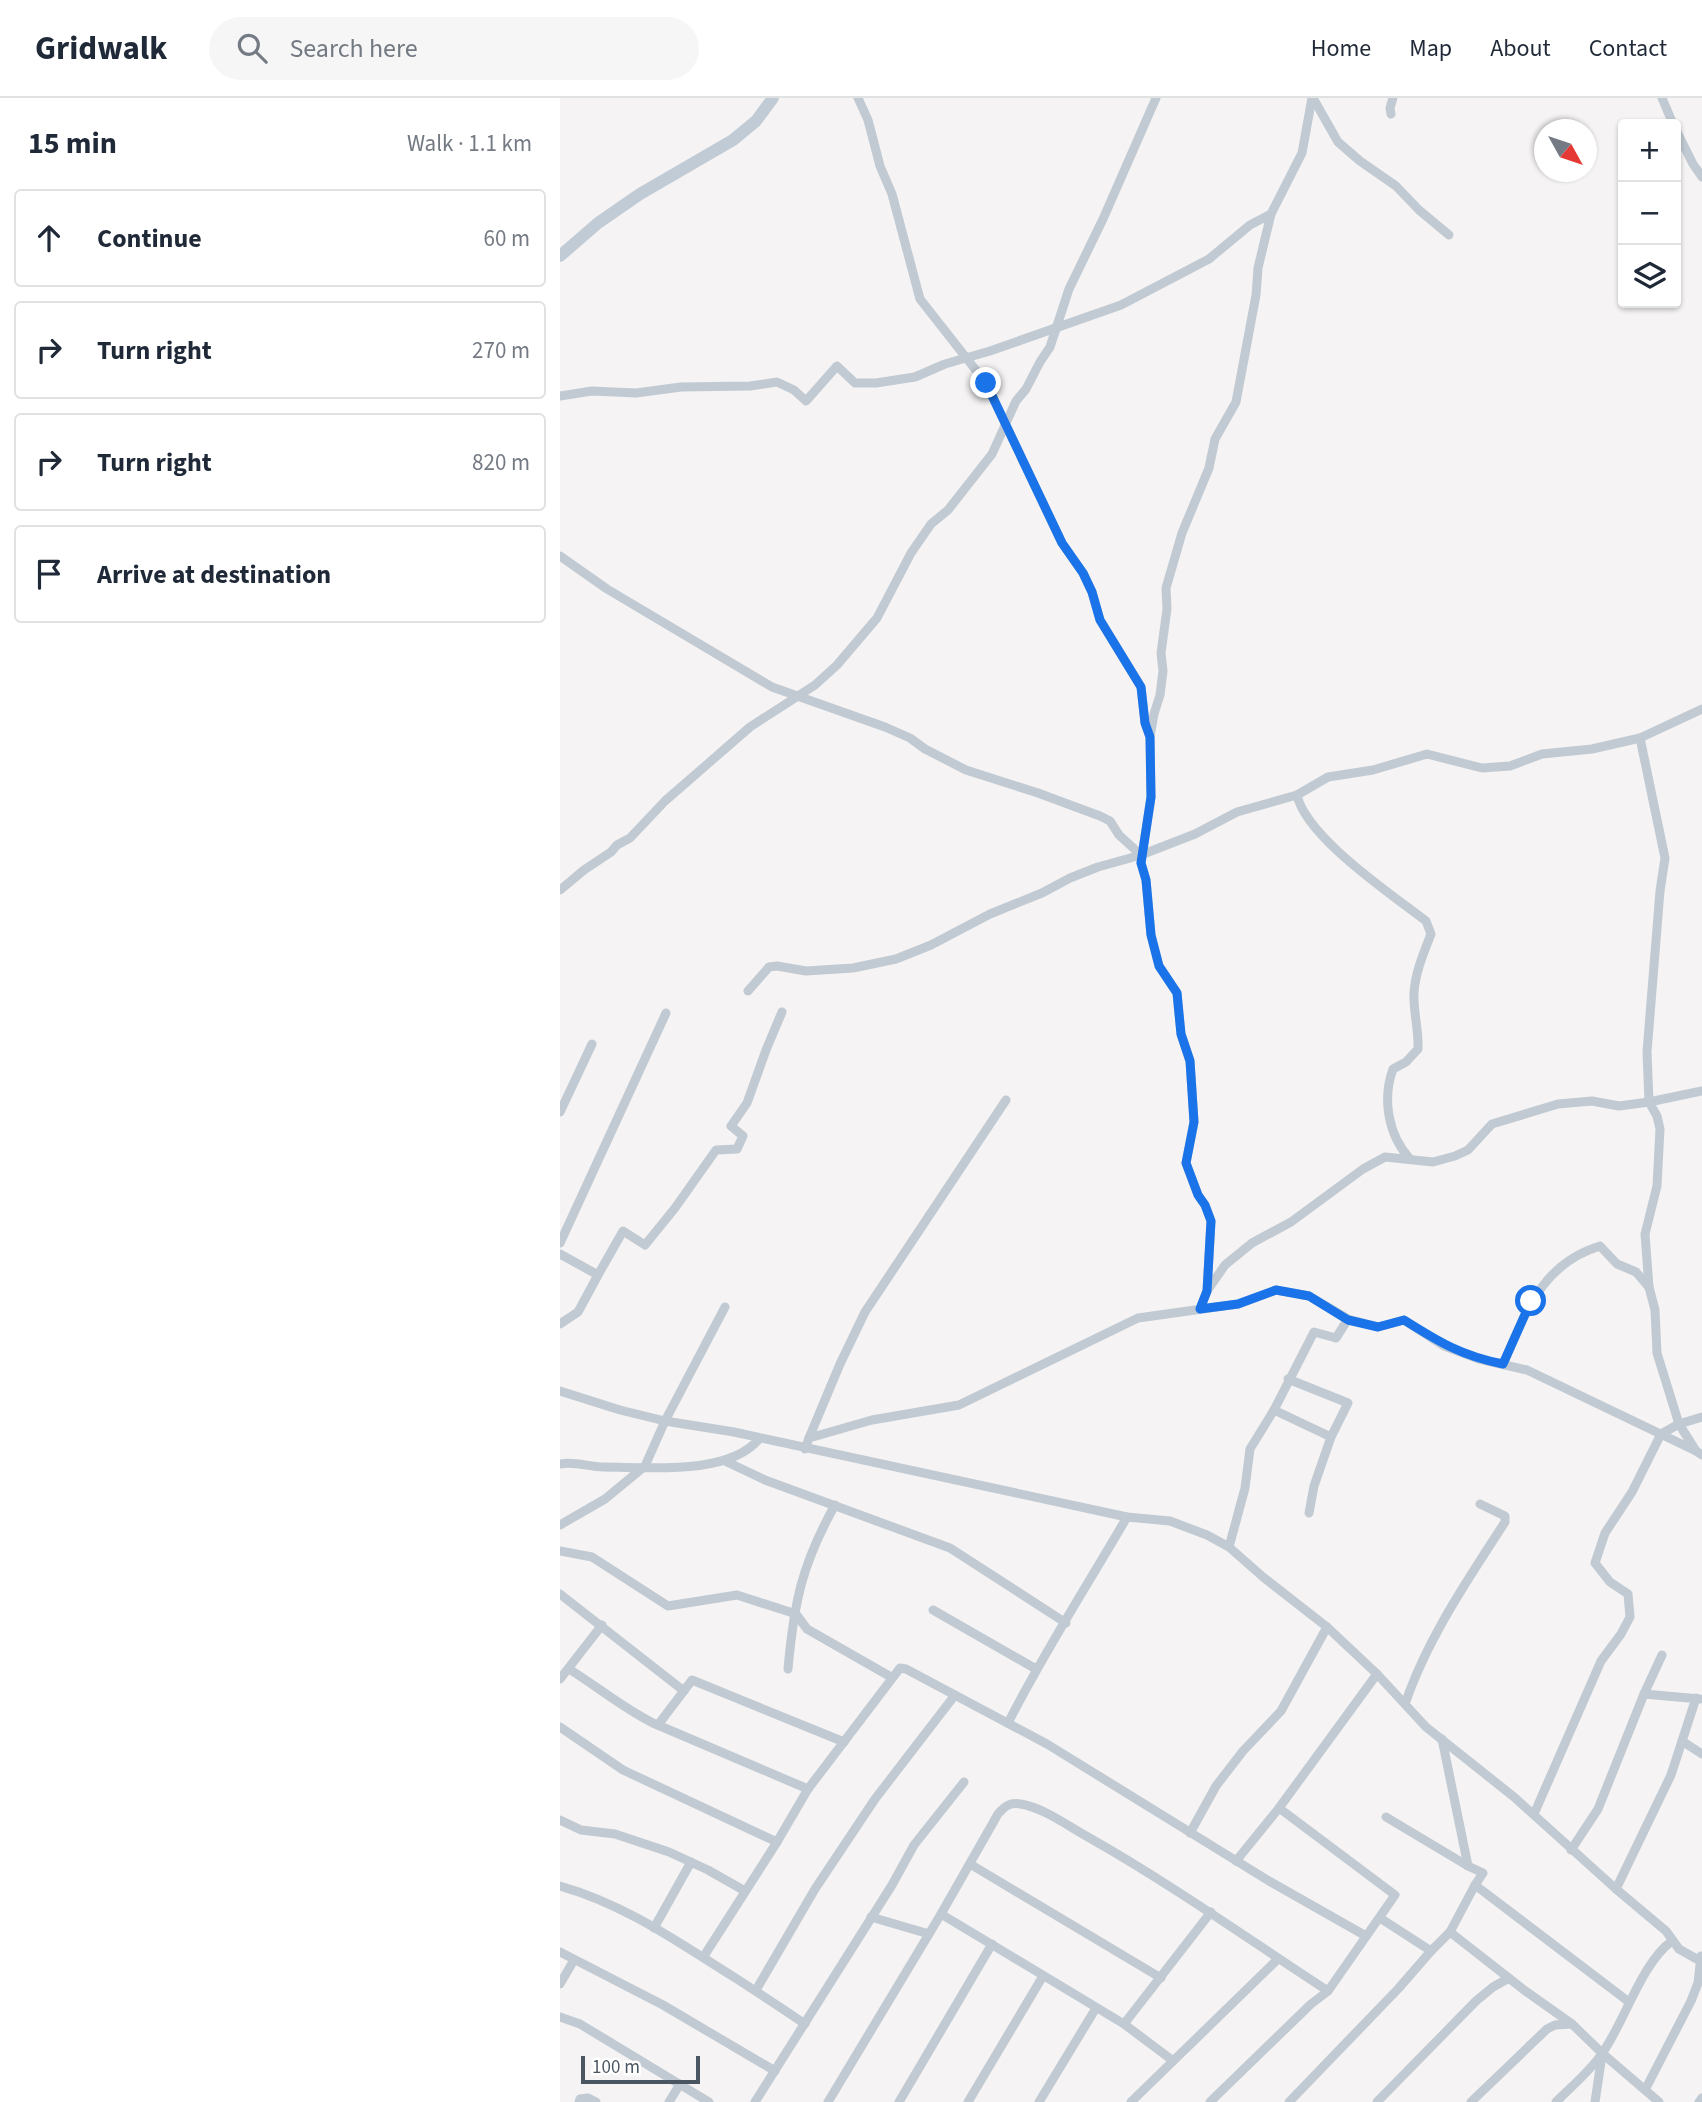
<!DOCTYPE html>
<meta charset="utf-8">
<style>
body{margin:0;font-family:"Source Sans 3",sans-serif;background:#f6f6f7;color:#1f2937}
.controls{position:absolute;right:21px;top:21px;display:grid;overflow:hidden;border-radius:7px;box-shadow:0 2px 5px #0004}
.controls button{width:63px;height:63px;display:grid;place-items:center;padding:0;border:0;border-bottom:2px solid #e0e1e3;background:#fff;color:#1f2937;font:35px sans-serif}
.compass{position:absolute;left:974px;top:21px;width:63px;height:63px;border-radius:50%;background:#fff;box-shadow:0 2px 5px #0004;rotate:130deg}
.scale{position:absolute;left:21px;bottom:18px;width:119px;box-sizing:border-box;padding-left:7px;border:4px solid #4a5661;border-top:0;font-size:19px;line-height:24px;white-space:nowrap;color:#4a5661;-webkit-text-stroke:5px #fff;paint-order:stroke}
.stop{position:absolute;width:21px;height:21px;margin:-16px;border:5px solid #1a73e8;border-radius:50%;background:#fff}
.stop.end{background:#1a73e8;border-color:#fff;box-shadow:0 2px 7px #0008}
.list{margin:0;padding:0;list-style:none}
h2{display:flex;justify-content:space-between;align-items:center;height:91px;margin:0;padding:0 28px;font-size:30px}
h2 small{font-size:23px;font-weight:400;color:#747a83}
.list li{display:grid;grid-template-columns:46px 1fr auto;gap:21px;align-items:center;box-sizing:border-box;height:98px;margin:0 14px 14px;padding:0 14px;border:2px solid #e0e1e3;border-radius:7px}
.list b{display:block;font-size:26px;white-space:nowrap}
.list em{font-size:23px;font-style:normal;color:#747a83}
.icon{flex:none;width:38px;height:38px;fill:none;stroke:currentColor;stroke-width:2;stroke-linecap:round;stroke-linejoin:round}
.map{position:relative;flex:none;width:1142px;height:2004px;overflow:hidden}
header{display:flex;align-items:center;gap:42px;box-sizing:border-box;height:98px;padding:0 35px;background:#fff;border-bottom:2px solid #e0e1e3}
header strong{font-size:33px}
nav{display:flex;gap:38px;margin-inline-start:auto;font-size:24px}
.search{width:490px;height:63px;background:#f6f6f7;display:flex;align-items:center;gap:18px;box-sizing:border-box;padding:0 24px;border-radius:38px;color:#747a83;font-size:26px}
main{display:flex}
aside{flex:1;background:#fff}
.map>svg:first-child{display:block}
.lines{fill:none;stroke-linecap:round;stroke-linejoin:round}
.street{stroke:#c1cad2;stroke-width:9}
.secondary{stroke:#c1cbd6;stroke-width:12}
.route{stroke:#1a73e8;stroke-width:9}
</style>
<header>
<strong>Gridwalk</strong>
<div class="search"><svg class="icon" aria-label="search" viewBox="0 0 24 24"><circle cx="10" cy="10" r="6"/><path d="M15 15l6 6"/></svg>Search here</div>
<nav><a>Home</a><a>Map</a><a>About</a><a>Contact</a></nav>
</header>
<main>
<aside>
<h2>15 min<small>Walk · 1.1 km</small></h2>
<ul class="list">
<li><svg class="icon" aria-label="ahead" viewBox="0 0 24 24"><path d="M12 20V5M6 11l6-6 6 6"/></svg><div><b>Continue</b></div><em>60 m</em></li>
<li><svg class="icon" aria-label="right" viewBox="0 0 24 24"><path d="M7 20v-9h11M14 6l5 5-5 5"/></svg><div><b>Turn right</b></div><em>270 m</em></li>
<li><svg class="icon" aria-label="right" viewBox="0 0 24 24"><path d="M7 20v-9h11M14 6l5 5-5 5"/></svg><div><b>Turn right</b></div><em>820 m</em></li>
<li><svg class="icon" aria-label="arrive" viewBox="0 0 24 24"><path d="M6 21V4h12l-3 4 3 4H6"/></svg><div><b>Arrive at destination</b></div></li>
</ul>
</aside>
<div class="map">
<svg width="1142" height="2004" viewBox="0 0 1142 2004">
<rect width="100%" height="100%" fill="#f5f3f3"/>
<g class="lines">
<g class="street">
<polyline points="298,0 308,22 320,68 332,96 360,201 426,285 502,445 523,475 532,494 540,522 581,589 585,625 589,636"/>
<polyline points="753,0 778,44 800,63 836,88 859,112 889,137"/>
<polyline points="1102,0 1113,26"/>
<polyline points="831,16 830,10 833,0"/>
<polyline points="1116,32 1133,66 1142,79"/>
<polyline points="0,298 32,293 76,295 121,289 190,288 217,284 234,292 246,303 277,268 295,285 316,285 355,279 385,266 430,253 561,207 649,161 690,127 711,116"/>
<polyline points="0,458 47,491 212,589 325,629 350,640 365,651 406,672 478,695 540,718 550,723 559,737 581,757"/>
<polyline points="1080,640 1105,760 1100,793 1087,954 1089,1004 1097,1018 1100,1031 1097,1088 1085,1136 1089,1189 1095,1212 1097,1255 1119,1326 1136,1353 1142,1357"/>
<path d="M737,697C746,739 831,796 866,823L871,836C864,854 855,875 854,895C853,913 859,932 858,951L846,964L833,971C822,1001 828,1037 850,1061"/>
<polyline points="0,792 24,772 51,754 57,747 70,740 105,703 190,629 255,587 277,567 317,520 351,455 371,426 388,412 432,356 456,303 466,291 480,264 490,249 509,191 543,121 596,0"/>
<polyline points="188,893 209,869 217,868 246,873 293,870 336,861 371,847 430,816 482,795 510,780 538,769 581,757 635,736 677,714 737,697 768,679 813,672 867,656 922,670 950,668 982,656 1032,651 1080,640 1142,611"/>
<polyline points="0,1014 32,946"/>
<polyline points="0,1145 106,915"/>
<polyline points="0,1156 38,1177 18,1214 0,1226"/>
<polyline points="38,1177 63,1133 85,1147 115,1110 156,1052 177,1051 183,1038 171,1028 187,1005 206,952 222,914"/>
<polyline points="647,1193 651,1123 645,1107 638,1097 626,1065 634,1024 630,963 621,936 617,895 599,868 591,837 586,782 581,765 591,699 590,639 594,616 600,597 603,573 601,555 607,511 606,490 622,435 649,370 655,341 676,304 696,197 698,170 711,116 742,55 752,0"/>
<polyline points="640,1211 647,1193 665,1167 692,1145 731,1124 803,1071 825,1059 873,1064 895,1058 908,1052 932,1026 998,1006 1032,1003 1059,1008 1089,1004 1142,993"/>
<path d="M943,1266C966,1215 981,1166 1040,1148L1057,1166L1076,1174L1089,1189"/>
<polyline points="728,1281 788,1305 771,1339"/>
<polyline points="0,1293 60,1312 105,1323 174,1334 567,1419 610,1423 647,1437 669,1449 703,1479 767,1529 817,1576 866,1629 954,1699 1056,1791 1106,1833 1119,1851 1142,1864"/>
<polyline points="714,1312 771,1339 754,1388 749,1415"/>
<polyline points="249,1340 280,1266 305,1214 446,1002"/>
<polyline points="245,1351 249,1340 312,1322 399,1307 578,1220 678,1206 716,1192 749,1198 788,1221 818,1229 844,1222 884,1248 919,1261 967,1272 1136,1353"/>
<polyline points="165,1363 205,1382 390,1450 506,1525"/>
<path d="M0,1366C15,1363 29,1369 43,1369C87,1369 168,1378 199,1341"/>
<polyline points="0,1427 45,1401 85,1368 105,1323 165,1209"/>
<polyline points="669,1449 685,1390 690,1351 714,1312 754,1234 776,1240 788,1221"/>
<polyline points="0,1453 32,1459 108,1508 177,1497 236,1516 247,1531 331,1579"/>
<polyline points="0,1496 124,1593"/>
<polyline points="373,1512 476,1571"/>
<path d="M9,1571C38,1589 63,1610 93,1625L248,1691"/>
<path d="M228,1571C234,1504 242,1466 275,1407"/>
<polyline points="0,1581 42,1527"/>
<polyline points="1084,1596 1140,1601"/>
<path d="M845,1606C867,1541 908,1481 945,1424V1418L920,1406"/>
<path d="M448,1625C484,1554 527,1488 567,1419"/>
<polyline points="98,1627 132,1582 284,1644"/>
<polyline points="0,1629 63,1672 217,1744"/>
<polyline points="882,1641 908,1768 923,1775 915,1787"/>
<polyline points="1122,1643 1142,1656"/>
<polyline points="974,1716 1041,1563 1061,1536 1070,1519 1068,1496 1050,1484 1035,1465 1045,1435 1072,1394 1101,1336 1119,1326 1142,1319"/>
<polyline points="826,1719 908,1768"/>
<polyline points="0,1722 21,1732 55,1736 109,1754 148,1772 185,1793"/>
<polyline points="630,1735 656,1688 683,1653 721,1613 767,1529"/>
<polyline points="1011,1752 1038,1711 1084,1596 1102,1557"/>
<polyline points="676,1763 719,1710 817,1576"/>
<polyline points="410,1766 601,1880"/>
<path d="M0,1788C67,1807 119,1845 177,1881C200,1896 222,1910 245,1926"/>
<polyline points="1056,1791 1111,1677 1136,1600"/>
<polyline points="381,1816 564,1926 612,1962"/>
<polyline points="311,1819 369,1836"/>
<polyline points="820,1820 871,1853 890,1834 964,1892 1012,1926 1043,1956 1099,2004"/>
<polyline points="94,1830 131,1764"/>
<polyline points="890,1834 915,1787 1069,1904"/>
<polyline points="0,1854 103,1907 215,1973"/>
<polyline points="144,1858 217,1744 248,1691 340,1570 346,1571 487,1646 709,1783 806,1838"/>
<polyline points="0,1886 14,1862"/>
<polyline points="196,1892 255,1791 315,1701 395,1597"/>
<polyline points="0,1919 20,1926 149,2004"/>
<polyline points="564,1926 651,1814"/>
<polyline points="1085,1992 1131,1903 1138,1885 1141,1858"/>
<polyline points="19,2004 20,2001 28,2000 36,2004"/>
<polyline points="109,2004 120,1986"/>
<polyline points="195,2004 332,1787 354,1747 404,1684"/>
<path d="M268,2004L381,1816L438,1716C445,1708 450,1704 461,1706C484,1710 508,1728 528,1739C611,1786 688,1841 768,1893"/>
<polyline points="339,2004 432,1846"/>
<polyline points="408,2004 483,1878"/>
<polyline points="479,2004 536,1910"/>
<polyline points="571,2004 718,1861"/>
<polyline points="650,2004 751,1906 768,1893 835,1797 719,1710"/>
<polyline points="729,2004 838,1891 871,1853"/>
<polyline points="817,2004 916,1903 933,1889 949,1880"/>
<polyline points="911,2004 987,1931 995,1927 1012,1926"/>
<path d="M996,2004C1011,1989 1029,1974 1041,1957C1064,1926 1081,1865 1112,1843"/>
<polyline points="1035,2004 1042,1957"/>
<polyline points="1139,2004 1142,2000"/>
</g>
<polyline class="secondary" points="0,158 38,125 80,96 173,42 196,23 213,0"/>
</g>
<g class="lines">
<path class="route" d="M426,285L502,445L523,475L532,494L540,522L581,589L585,625L590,639L591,699L581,765L586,782L591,837L599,868L617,895L621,936L630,963L634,1024L626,1065L638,1097L645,1107L651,1123L647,1193L640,1211L678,1206L716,1192L749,1198L788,1222L818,1229L844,1222C879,1244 902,1258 943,1266L971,1203"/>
</g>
</svg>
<div class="controls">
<button>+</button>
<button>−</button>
<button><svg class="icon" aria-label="layers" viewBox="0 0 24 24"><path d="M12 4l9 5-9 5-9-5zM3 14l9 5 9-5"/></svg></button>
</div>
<svg class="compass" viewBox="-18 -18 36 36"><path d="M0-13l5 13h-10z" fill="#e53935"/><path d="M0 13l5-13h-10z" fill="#747a83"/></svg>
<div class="scale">100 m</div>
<div class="stop" style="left:971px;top:1203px"></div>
<div class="stop end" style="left:426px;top:285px"></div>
</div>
</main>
